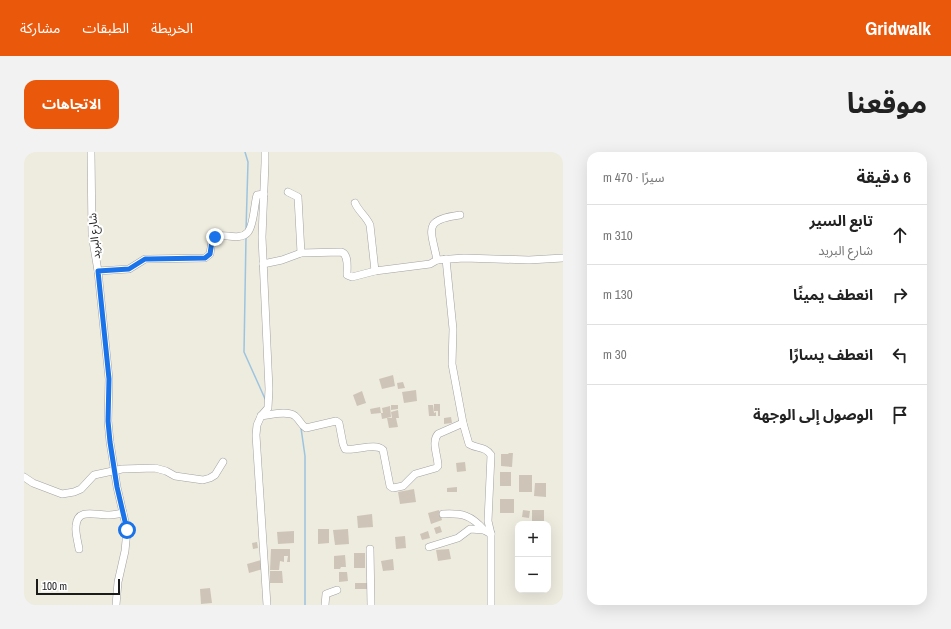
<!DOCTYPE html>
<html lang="ar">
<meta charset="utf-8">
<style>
body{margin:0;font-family:"Archivo Narrow","Noto Sans Arabic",sans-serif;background:#f2f2f2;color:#222;direction:rtl}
.controls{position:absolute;right:12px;bottom:12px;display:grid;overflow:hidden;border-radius:8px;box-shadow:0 4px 16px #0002}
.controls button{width:36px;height:36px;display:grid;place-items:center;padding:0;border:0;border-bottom:1px solid #e0e0e0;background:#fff;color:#222;font:20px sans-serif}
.scale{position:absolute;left:12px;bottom:10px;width:84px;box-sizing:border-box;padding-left:4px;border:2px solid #1b1b1b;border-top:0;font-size:11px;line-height:14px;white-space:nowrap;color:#1b1b1b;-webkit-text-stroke:3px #fff;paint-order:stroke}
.stop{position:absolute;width:12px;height:12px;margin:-9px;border:3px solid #1a73e8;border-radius:50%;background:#fff}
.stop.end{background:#1a73e8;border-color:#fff;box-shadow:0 1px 4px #0008}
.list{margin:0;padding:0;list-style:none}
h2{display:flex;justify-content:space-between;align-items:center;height:52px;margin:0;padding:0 16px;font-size:17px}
h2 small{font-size:13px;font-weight:400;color:#767676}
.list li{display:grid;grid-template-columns:26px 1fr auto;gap:12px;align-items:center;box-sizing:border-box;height:60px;padding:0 16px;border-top:1px solid #e0e0e0}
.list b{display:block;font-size:15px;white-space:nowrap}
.list p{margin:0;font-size:13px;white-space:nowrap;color:#767676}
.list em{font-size:13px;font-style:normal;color:#767676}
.icon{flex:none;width:22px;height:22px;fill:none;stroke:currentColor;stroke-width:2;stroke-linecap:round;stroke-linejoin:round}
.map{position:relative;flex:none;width:539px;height:453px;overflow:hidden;direction:ltr;border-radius:12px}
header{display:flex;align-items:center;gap:24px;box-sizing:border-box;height:56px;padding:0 20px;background:#ea580c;color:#fff}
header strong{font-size:19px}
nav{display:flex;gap:22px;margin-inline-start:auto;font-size:14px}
.intro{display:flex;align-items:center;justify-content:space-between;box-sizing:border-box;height:96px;padding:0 24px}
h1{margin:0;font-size:28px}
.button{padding:10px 18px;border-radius:12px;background:#ea580c;color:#fff;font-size:14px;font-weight:700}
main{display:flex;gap:24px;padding:0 24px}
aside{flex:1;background:#fff;border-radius:12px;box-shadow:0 4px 16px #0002}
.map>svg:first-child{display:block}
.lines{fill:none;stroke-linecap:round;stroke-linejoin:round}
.stream{stroke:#9bc4e0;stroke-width:1.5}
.building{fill:#cec5b8}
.minor-casing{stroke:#a2a2a2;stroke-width:8}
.minor{stroke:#fff;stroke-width:7}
.route{stroke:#1a73e8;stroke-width:5}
.labels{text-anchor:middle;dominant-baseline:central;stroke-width:4;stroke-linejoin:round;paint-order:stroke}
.street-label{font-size:11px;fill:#1b1b1b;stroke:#fff}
</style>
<header>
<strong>Gridwalk</strong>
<nav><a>الخريطة</a><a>الطبقات</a><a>مشاركة</a></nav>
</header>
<div class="intro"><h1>موقعنا</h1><a class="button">الاتجاهات</a></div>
<main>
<aside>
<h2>6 دقيقة<small>سيرًا · 470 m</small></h2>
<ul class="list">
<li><svg class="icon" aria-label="ahead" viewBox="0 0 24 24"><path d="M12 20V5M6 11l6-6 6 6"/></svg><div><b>تابع السير</b><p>شارع البريد</p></div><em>310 m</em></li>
<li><svg class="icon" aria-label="right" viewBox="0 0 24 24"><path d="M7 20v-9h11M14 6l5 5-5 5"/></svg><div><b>انعطف يمينًا</b></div><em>130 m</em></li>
<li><svg class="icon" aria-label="left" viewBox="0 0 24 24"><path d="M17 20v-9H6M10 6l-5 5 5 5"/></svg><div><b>انعطف يسارًا</b></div><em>30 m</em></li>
<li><svg class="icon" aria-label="arrive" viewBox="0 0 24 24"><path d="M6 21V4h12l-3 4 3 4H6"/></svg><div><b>الوصول إلى الوجهة</b></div></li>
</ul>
</aside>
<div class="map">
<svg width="539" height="453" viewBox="0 0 539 453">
<rect width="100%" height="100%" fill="#eeebdf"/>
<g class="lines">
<g class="stream">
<polyline points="221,0 224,10 222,78"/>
<polyline points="222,85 220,200 242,249"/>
<polyline points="277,276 281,304 281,453"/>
</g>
</g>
<g class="building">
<polygon points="369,223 371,234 358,237 355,227"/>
<polygon points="379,230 381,236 374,237 373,231"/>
<polygon points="392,238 393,249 380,251 378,240"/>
<polygon points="338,239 342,251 333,254 329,243"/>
<polygon points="410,252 416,252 416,264 414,264 414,259 410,259"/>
<polygon points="367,253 374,253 374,257 367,258"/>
<polygon points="404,253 409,253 410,261 412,260 412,264 405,264"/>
<polygon points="366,254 367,265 358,267 357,261 359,261 358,256"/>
<polygon points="356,255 357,261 347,262 346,257"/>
<polygon points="374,258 375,266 372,266 374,275 365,276 363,266 368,266 367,260"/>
<polygon points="427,265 428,271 420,272 420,266"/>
<polygon points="485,301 489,301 488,315 477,314 477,302 484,302"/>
<polygon points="441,310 442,319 433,320 432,311"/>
<rect x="476" y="320" width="11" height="14"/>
<rect x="495" y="323" width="13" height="17"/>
<polygon points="511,331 522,331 522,345 510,344"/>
<polygon points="433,335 433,340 423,340 423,336"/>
<polygon points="390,337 392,350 376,352 374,340"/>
<rect x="476" y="347" width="14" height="14"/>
<polygon points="415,358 418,368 407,372 404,361"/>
<polygon points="499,358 506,359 505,366 498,365"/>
<rect x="508" y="358" width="12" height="11"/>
<polygon points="348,362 349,375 334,376 333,364"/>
<polygon points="416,374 418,380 412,382 410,376"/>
<polygon points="294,377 305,377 305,391 294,392"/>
<polygon points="324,377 325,392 311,393 309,378"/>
<polygon points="270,379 270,391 254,392 253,380"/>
<polygon points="404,379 406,386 398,388 396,382"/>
<polygon points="381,384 382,396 372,397 371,385"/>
<polygon points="233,390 234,396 229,397 228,391"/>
<polygon points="247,397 266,397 266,410 263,410 264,404 260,404 260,410 256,409 255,418 246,418"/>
<polygon points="425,397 427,407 414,409 412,398"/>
<rect x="330" y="401" width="11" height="15"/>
<polygon points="321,403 322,415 317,415 316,417 310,417 310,404"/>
<polygon points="369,407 370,418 359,419 357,409"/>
<polygon points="237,408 239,417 225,421 223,412"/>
<polygon points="246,419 258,419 259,431 246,431"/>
<polygon points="315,420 323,420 324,429 315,430"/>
<rect x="331" y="431" width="13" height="6"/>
<polygon points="186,436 188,451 177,452 176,437"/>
</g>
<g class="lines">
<defs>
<g id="minor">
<polyline points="67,0 68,83 74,119 85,227 84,269 86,290 93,335 103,378 101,399 94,430 92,453"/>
<polyline points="241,0 241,11 238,85 245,237 244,256 237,264 233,273 232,283 243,453"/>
<polyline points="264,40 274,45 277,101"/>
<path d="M331,51C335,60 342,64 346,73L351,119"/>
<path d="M422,107L429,177L428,212L439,271L445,292C453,297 461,294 467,303L464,369L467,382V453"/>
<path d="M413,108C407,77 398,68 436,63"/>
<path d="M239,112L258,108L277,101L317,100C325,102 323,115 323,123L328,125L351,119L406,112L413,108L440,106L505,108L539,106"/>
<path d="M74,119L105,117L121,107H125L181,106L186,102C187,97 187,88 191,85C197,80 216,90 224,80C230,73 230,53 233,43L240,42"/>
<path d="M237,264C247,263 263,258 271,264C276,268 277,273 282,276L312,269L315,271L319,292L321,297C332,299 352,290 359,298L366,334L369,336L379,334L391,322L412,316L414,314C414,304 407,290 414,282L439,271"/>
<polyline points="0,325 9,331 38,342 50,340 57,337 70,323 98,317 131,316 142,319 151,324 179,328 186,326 191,323 199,310"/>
<path d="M419,362C438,361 447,363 460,378"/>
<polyline points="405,395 434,386 446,377 460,378 467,382"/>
<path d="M55,397C54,390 51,381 52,374C53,356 71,363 83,363C88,363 93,362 99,361"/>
<polyline points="346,397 347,453"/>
<polyline points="301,453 302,442 313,438"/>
</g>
</defs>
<use href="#minor" class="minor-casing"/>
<use href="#minor" class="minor"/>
</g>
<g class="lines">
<polyline class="route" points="103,378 93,335 86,290 84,269 85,227 74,119 105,117 121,107 125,107 181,106 186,102 188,89 191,85"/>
</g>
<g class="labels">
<g class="street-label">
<text transform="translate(70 84) rotate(-95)">شارع البريد</text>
</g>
</g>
</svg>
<div class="controls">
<button>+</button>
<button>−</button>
</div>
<div class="scale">100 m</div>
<div class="stop" style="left:103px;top:378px"></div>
<div class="stop end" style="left:191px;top:85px"></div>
</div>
</main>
